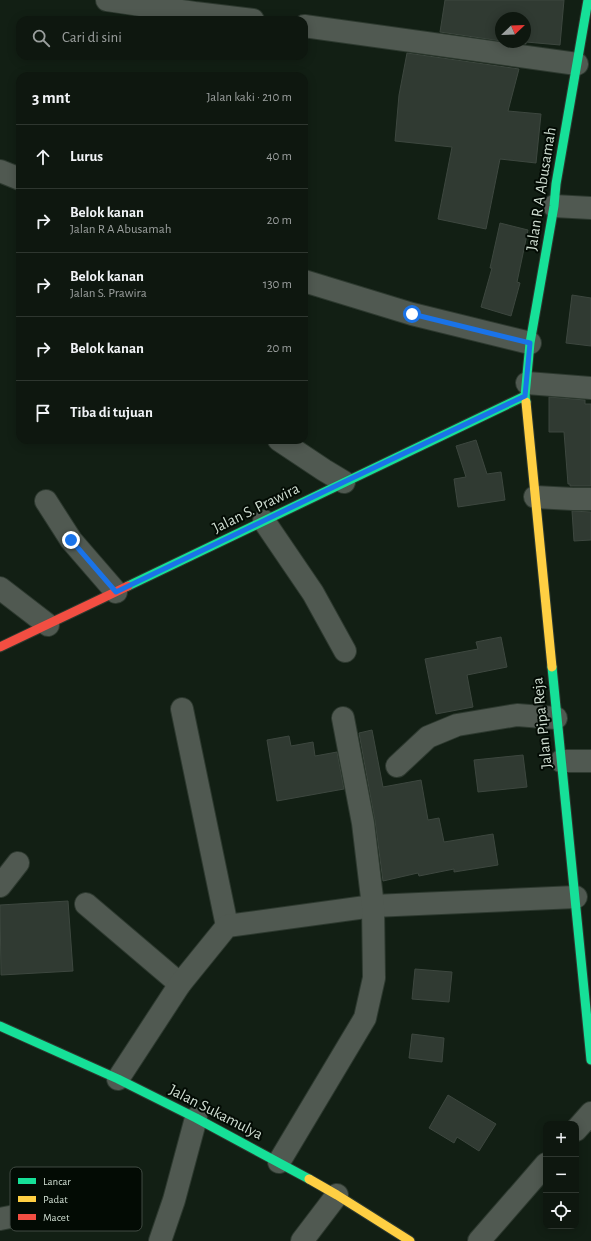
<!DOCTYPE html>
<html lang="id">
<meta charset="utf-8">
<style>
body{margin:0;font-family:"Alegreya Sans",sans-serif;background:#1c241d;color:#f1f3f6}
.controls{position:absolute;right:12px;bottom:12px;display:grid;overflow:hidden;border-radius:8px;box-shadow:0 2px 10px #0003}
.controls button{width:36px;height:36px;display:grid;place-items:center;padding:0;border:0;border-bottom:1px solid #2e362f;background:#0e170f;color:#f1f3f6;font:20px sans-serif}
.compass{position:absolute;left:495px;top:12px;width:36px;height:36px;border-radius:50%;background:#0e170f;box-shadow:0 2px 10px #0003;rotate:67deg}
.stop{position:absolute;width:12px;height:12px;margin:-9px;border:3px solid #1a73e8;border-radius:50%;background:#fff}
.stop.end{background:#1a73e8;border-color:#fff;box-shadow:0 1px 4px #0008}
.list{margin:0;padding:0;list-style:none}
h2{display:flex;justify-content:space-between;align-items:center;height:52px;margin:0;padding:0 16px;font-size:17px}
h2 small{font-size:13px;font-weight:400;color:#9b9f9e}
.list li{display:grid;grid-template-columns:26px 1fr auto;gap:12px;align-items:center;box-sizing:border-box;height:64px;padding:0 16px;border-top:1px solid #2e362f}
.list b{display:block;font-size:15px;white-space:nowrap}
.list p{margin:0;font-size:13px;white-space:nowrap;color:#9b9f9e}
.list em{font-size:13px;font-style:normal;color:#9b9f9e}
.icon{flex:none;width:22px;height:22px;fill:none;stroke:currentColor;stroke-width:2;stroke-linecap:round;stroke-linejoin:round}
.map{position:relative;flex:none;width:591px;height:1241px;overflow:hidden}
.search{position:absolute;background:#0e170f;box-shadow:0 2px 10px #0003;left:16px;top:16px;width:292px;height:44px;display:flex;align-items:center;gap:10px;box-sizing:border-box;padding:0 14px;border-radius:12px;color:#9b9f9e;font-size:15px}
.panel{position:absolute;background:#0e170f;box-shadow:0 2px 10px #0003;left:16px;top:72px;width:292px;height:372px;border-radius:12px}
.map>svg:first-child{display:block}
.building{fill:#303a32;stroke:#3d473f}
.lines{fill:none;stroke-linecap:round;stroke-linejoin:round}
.street-casing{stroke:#2d392f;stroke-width:24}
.fast-casing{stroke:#2d392f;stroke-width:11}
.slow-casing{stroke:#2d392f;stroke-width:11}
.jam-casing{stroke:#2d392f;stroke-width:11}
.street{stroke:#505951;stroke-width:22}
.fast{stroke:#16e098;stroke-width:9}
.slow{stroke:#ffcf43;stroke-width:9}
.jam{stroke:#f24e42;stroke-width:9}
.route{stroke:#1a73e8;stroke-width:5}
.labels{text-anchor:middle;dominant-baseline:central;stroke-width:4;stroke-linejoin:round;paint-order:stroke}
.street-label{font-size:16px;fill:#cfddd1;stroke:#030b04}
.key{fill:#030b04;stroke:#404a42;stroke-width:1}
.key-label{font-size:11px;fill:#cfddd1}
</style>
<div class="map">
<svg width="591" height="1241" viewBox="0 0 591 1241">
<rect width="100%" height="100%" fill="#121f14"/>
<g class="building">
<polygon points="445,0 564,0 560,45 526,42 526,44 510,42 525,42 525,18 501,18 501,41 440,32"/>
<polygon points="407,53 519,69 508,111 541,114 536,163 500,159 486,229 438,219 452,147 395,141 399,95"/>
<polygon points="500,223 528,230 517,282 520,283 511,316 481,307 492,268 490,268"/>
<polygon points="572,295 591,298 591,346 566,343"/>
<polygon points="549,397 585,400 585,404 591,404 591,486 570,486 570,484 568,484 564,432 549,432"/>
<polygon points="476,440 487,474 501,472 505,500 458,507 454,479 466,477 456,446"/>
<polygon points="572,511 591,512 591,540 574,541"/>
<polygon points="501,637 507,667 467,675 473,707 436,714 425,659 478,649 476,642"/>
<polygon points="372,730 383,787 421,780 428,820 439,818 444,842 493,834 498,865 454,872 454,869 419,876 418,873 383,881 375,821 359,733"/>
<polygon points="289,736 291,746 313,742 315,756 337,752 344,789 277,801 267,740"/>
<polygon points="523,755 527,787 478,792 474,760"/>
<polygon points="68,901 73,971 1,975 0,905"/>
<polygon points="415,969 452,972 449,1002 412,999"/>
<polygon points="412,1034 444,1038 442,1062 409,1058"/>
<polygon points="448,1095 496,1124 479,1151 457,1137 454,1143 429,1128"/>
</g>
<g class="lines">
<defs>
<g id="street">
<polyline points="107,0 195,13 253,20"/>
<polyline points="304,26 577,64"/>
<polyline points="0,171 20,179"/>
<polyline points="554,206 591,208"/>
<polyline points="304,281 412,314 530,343"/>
<polyline points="527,383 591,388"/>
<polyline points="279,440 324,470 344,482"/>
<polyline points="535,497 573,499 591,499"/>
<polyline points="46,501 71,540 116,592"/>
<polyline points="264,521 313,593 345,651"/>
<polyline points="0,588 48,625"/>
<polyline points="182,709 227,926"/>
<polyline points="561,761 591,761"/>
<polyline points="397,766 428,737 457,725 517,715 556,718"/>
<polyline points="0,886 18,863"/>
<polyline points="86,904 180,984"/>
<polyline points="118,1079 180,984 227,926 373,906 576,897"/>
<polyline points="576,1130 591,1113"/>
<polyline points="279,1162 365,1018 374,978 373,906 363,823 343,718"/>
<polyline points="0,1219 46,1210"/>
<polyline points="160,1241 174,1200 196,1118"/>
<polyline points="302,1241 337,1195"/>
<polyline points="479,1241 546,1164"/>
</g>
<g id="fast">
<polyline points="526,402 525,396 530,343 554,206 556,184 588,0"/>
<polyline points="128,586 525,396"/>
<polyline points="552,667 591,1060"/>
<polyline points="0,1026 118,1079 196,1118 309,1179"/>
</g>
<g id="slow">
<polyline points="526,402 552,667"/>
<polyline points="309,1179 337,1195 410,1241"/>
</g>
<polyline id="jam" points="0,647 128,586"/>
</defs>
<use href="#street" class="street-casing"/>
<use href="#fast" class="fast-casing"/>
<use href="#slow" class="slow-casing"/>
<use href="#jam" class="jam-casing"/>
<use href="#street" class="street"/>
<use href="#fast" class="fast"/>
<use href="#slow" class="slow"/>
<use href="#jam" class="jam"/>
</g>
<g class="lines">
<polyline class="route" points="71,540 116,592 344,482 525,396 530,343 412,314"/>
</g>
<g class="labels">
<g class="street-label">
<text transform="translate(541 189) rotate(-81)">Jalan R A Abusamah</text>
<text transform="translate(256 508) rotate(-26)">Jalan S. Prawira</text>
<text transform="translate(542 723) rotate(-96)">Jalan Pipa Reja</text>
<text transform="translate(216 1112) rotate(27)">Jalan Sukamulya</text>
</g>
</g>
<rect x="10" y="1167" width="132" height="64" rx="6" class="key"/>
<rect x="18" y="1178" width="18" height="6" fill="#16e098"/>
<rect x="18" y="1196" width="18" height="6" fill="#ffcf43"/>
<rect x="18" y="1214" width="18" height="6" fill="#f24e42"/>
<g class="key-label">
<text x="43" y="1185">Lancar</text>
<text x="43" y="1203">Padat</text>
<text x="43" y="1221">Macet</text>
</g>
</svg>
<div class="controls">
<button>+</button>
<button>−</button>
<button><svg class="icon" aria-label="locate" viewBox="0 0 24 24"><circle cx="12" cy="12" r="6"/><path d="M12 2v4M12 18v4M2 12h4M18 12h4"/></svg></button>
</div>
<svg class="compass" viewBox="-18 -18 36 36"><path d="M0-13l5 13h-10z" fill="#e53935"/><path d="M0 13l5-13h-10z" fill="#9b9f9e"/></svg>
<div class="stop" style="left:412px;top:314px"></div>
<div class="stop end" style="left:71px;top:540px"></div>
<div class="search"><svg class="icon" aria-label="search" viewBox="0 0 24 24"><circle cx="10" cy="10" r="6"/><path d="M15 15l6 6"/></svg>Cari di sini</div>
<section class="panel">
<h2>3 mnt<small>Jalan kaki · 210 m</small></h2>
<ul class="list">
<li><svg class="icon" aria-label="ahead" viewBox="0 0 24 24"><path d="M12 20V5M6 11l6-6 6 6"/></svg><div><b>Lurus</b></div><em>40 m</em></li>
<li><svg class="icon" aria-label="right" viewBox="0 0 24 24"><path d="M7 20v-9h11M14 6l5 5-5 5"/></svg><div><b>Belok kanan</b><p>Jalan R A Abusamah</p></div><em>20 m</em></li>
<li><svg class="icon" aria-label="right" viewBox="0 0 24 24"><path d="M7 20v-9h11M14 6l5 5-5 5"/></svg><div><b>Belok kanan</b><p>Jalan S. Prawira</p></div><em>130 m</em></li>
<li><svg class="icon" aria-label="right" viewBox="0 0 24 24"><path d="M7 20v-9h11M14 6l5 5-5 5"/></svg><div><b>Belok kanan</b></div><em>20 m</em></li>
<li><svg class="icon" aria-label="arrive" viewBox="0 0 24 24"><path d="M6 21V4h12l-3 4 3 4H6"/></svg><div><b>Tiba di tujuan</b></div></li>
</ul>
</section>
</div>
